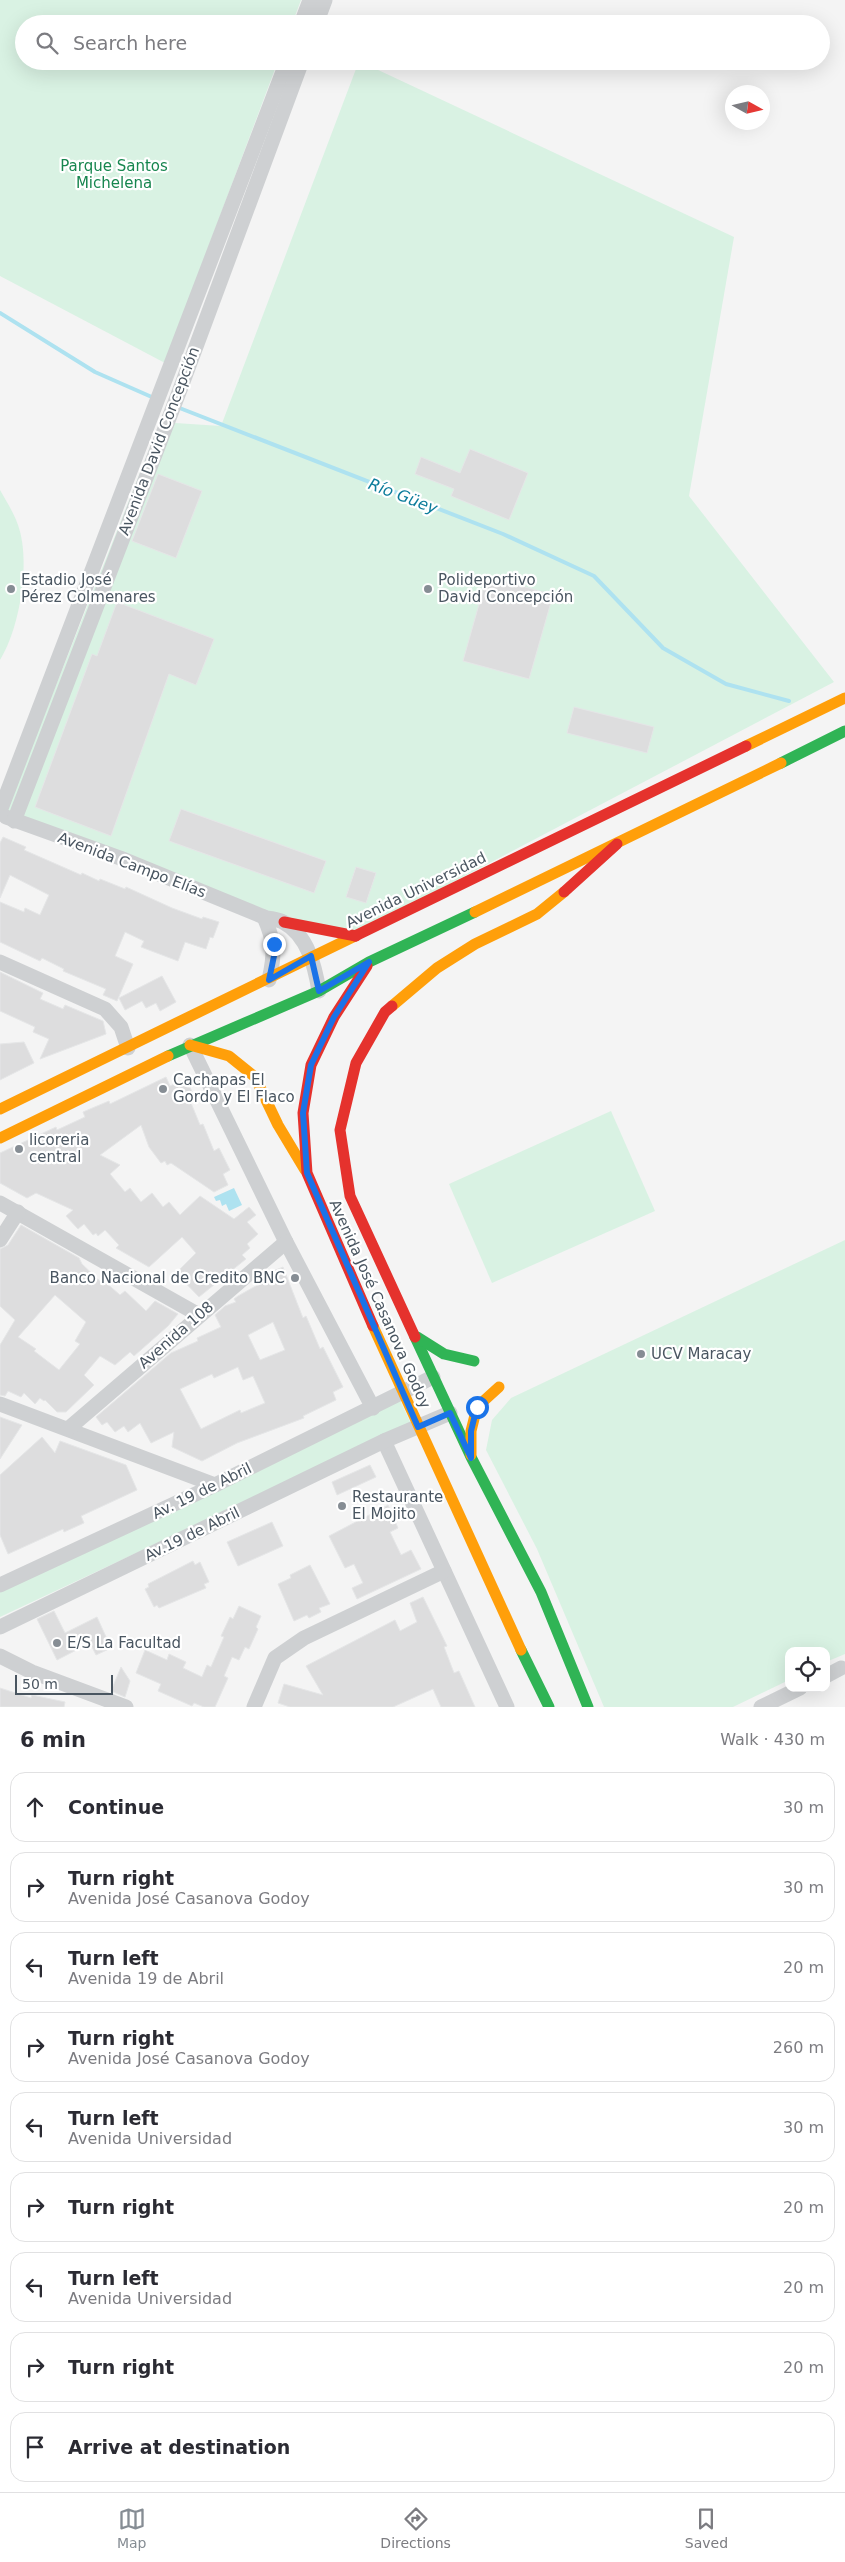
<!DOCTYPE html>
<meta charset="utf-8">
<style>
body{margin:0;font-family:"DejaVu Sans",sans-serif;background:#f7f7f7;color:#2b2b33}
.controls{position:absolute;right:15px;bottom:15px;display:grid;overflow:hidden;border-radius:10px;box-shadow:0 5px 20px #0002}
.controls button{width:45px;height:45px;display:grid;place-items:center;padding:0;border:0;border-bottom:1px solid #e1e1e2;background:#fff;color:#2b2b33;font:25px sans-serif}
.compass{position:absolute;left:725px;top:85px;width:45px;height:45px;border-radius:50%;background:#fff;box-shadow:0 5px 20px #0002;rotate:98deg}
.scale{position:absolute;left:15px;bottom:12px;width:98px;box-sizing:border-box;padding-left:5px;border:2px solid #4a5661;border-top:0;font-size:14px;line-height:18px;white-space:nowrap;color:#4a5661;-webkit-text-stroke:4px #fff;paint-order:stroke}
.stop{position:absolute;width:15px;height:15px;margin:-11px;border:4px solid #1a73e8;border-radius:50%;background:#fff}
.stop.end{background:#1a73e8;border-color:#fff;box-shadow:0 1px 5px #0008}
.list{margin:0;padding:0;list-style:none}
h2{display:flex;justify-content:space-between;align-items:center;height:65px;margin:0;padding:0 20px;font-size:21px}
h2 small{font-size:16px;font-weight:400;color:#7c7c81}
.list li{display:grid;grid-template-columns:32px 1fr auto;gap:15px;align-items:center;box-sizing:border-box;height:70px;margin:0 10px 10px;padding:0 10px;border:1px solid #e1e1e2;border-radius:15px}
.list b{display:block;font-size:19px;white-space:nowrap}
.list p{margin:0;font-size:16px;white-space:nowrap;color:#7c7c81}
.list em{font-size:16px;font-style:normal;color:#7c7c81}
.icon{flex:none;width:28px;height:28px;fill:none;stroke:currentColor;stroke-width:2;stroke-linecap:round;stroke-linejoin:round}
.map{position:relative;flex:none;width:845px;height:1707px;overflow:hidden}
.search{position:absolute;background:#fff;box-shadow:0 5px 20px #0002;left:15px;right:15px;top:15px;height:55px;display:flex;align-items:center;gap:12px;box-sizing:border-box;padding:0 18px;border-radius:28px;color:#7c7c81;font-size:19px}
.sheet{height:785px;background:#fff}
nav{display:flex;justify-content:space-around;align-items:center;box-sizing:border-box;height:70px;border-top:1px solid #e1e1e2;background:#fff;font-size:14px;color:#7c7c81}
nav a{display:grid;justify-items:center;gap:2px}
nav .on{color:#868d94}
.map>svg:first-child{display:block}
.green{fill:#d9f2e3}
.water{fill:#aee2f0}
.lines{fill:none;stroke-linecap:round;stroke-linejoin:round}
.stream{stroke:#aee2f0;stroke-width:4}
.building{fill:#ddddde;stroke:#e5e6e7;fill-rule:evenodd}
.street{stroke:#ced0d2;stroke-width:15}
.fast{stroke:#30b455;stroke-width:11}
.slow{stroke:#ff9f0a;stroke-width:11}
.jam{stroke:#e5322d;stroke-width:11}
.route{stroke:#1a73e8;stroke-width:6}
.poi-dot{fill:#868d94;stroke:#fff;stroke-width:2}
.labels{text-anchor:middle;dominant-baseline:central;stroke-width:4.5;stroke-linejoin:round;paint-order:stroke}
.park-label{font-size:15px;fill:#17864f;stroke:#fff}
.street-label{font-size:15px;fill:#4a5661;stroke:#fff}
.poi-label{font-size:15px;fill:#4a5661;stroke:#fff;text-anchor:start}
.water-label{font-size:16px;font-style:italic;fill:#0c7c9b;stroke:#fff}
</style>
<div class="map">
<svg width="845" height="1707" viewBox="0 0 845 1707">
<rect width="100%" height="100%" fill="#f4f4f4"/>
<g class="green">
<polygon points="0,0 301,0 292,24 24,24 24,61 278,61 165,363 0,276"/>
<polygon points="359,61 734,237 689,496 834,682 345,939 5,814 160,422 221,426"/>
<path d="M0,490C6,501 14,513 18,525C31,561 20,628 0,660Z"/>
<polygon points="611,1111 655,1211 492,1283 449,1184"/>
<polygon points="845,1240 845,1654 826,1662 826,1651 789,1651 789,1680 733,1707 604,1707 537,1549 486,1450 492,1420 511,1398"/>
<polygon points="400,1400 411,1424 0,1617 0,1591"/>
</g>
<polygon class="water" points="234,1188 242,1205 229,1211 226,1204 222,1206 220,1200 216,1201 214,1197"/>
<g class="lines">
<g class="stream">
<polyline points="0,313 95,372 154,398"/>
<polyline points="177,407 503,534 594,576 663,648 726,684 789,701"/>
</g>
</g>
<g class="building">
<polygon points="470,449 528,473 509,520 451,496 454,489 415,474 421,457 460,473"/>
<polygon points="158,474 202,491 176,558 132,541"/>
<polygon points="487,576 553,595 529,679 463,661"/>
<polygon points="117,602 214,639 196,685 169,674 111,836 35,807 92,654 97,656"/>
<polygon points="574,707 654,727 647,753 567,733"/>
<polygon points="181,809 326,861 314,893 169,841"/>
<polygon points="3,837 26,847 24,850 81,875 82,873 99,881 100,879 125,889 126,887 172,908 202,919 203,917 219,922 213,938 210,937 206,949 185,942 178,961 141,947 144,941 125,932 115,956 133,964 117,1001 103,995 106,989 63,971 64,969 42,958 40,961 0,942 0,902 24,912 25,908 40,915 49,895 10,875 0,898 0,843"/>
<polygon points="356,867 376,873 366,903 346,897"/>
<polygon points="0,972 43,993 40,999 63,1009 65,1005 103,1021 106,1034 40,1059 49,1039 33,1032 35,1027 0,1011"/>
<polygon points="162,976 176,1002 160,1011 156,1003 146,1008 142,1001 125,1010 119,998"/>
<polygon points="24,1042 34,1063 0,1080 0,1044"/>
<polygon points="166,1077 170,1086 186,1079 196,1100 191,1103 200,1125 203,1124 214,1151 219,1148 230,1170 223,1174 228,1185 214,1192 171,1163 167,1165 165,1161 161,1163 149,1147 141,1125 100,1155 120,1165 110,1174 125,1192 130,1188 141,1202 152,1193 163,1207 169,1202 180,1215 200,1196 234,1219 249,1207 256,1215 247,1222 258,1234 247,1244 250,1248 242,1255 246,1259 199,1297 176,1273 196,1253 182,1237 149,1267 116,1248 119,1245 105,1230 98,1236 96,1233 93,1235 84,1224 78,1229 66,1216 73,1210 36,1193 27,1198 0,1183 0,1153 56,1127 57,1130 85,1117 83,1112 109,1101 110,1104"/>
<path d="M21,1225L79,1258L82,1264L102,1283L104,1281L120,1295L125,1291L146,1311L155,1301L178,1314L168,1326L134,1356L130,1352L115,1365L100,1356L84,1375L94,1385L66,1412H57L45,1400L44,1401L40,1398L35,1404L24,1393L21,1397L8,1391L5,1396L0,1395V1345L15,1320L0,1306V1249L8,1245ZM55,1295L86,1322L75,1341L80,1344L59,1370L34,1351L36,1349L18,1337Z"/>
<path d="M283,1267L303,1318L306,1316L320,1349L323,1347L343,1387L333,1392L336,1400L303,1416L304,1418L237,1443L202,1461L172,1447L174,1432L151,1443L140,1423L128,1432L124,1426L115,1432L107,1422L102,1425L96,1417L171,1353L198,1341L197,1338L221,1327L215,1315L225,1306L236,1302L234,1299L238,1296L268,1279L266,1274ZM273,1322L285,1350L260,1360L248,1335ZM238,1367L243,1380L253,1376L265,1403L241,1413L240,1410L201,1429L180,1389L212,1374L214,1378Z"/>
<polygon points="0,1417 22,1425 0,1459"/>
<polygon points="42,1437 55,1453 60,1441 126,1465 137,1490 81,1516 84,1523 64,1532 63,1529 8,1554 0,1535 0,1475"/>
<polygon points="370,1465 376,1477 337,1495 332,1482"/>
<polygon points="388,1505 398,1528 390,1532 401,1555 411,1550 421,1569 357,1599 352,1588 363,1583 354,1564 345,1568 329,1536"/>
<polygon points="272,1522 283,1546 238,1566 227,1542"/>
<polygon points="193,1561 195,1565 200,1562 209,1582 204,1584 206,1588 159,1608 157,1605 154,1607 145,1589 149,1587 148,1584"/>
<polygon points="310,1565 330,1604 319,1608 321,1612 309,1618 307,1615 294,1621 278,1584 291,1578 290,1575"/>
<polygon points="423,1597 447,1646 444,1647 454,1673 459,1671 475,1707 441,1707 433,1689 393,1707 290,1707 278,1703 284,1684 323,1695 306,1666 395,1620 400,1631 417,1622 410,1603"/>
<polygon points="239,1606 261,1616 256,1627 258,1629 249,1649 245,1647 239,1660 232,1657 224,1676 228,1678 215,1707 204,1707 194,1703 192,1706 158,1691 161,1684 136,1673 145,1650 167,1660 169,1654 186,1662 183,1668 202,1677 207,1665 211,1667 224,1637 221,1636 230,1617 233,1619"/>
<polygon points="54,1611 65,1633 97,1617 111,1648 96,1655 90,1643 57,1660 37,1619"/>
<polygon points="121,1667 130,1681 125,1697 111,1691"/>
<polygon points="0,1688 31,1698 32,1695 65,1702 64,1707 0,1707"/>
</g>
<g class="lines">
<g class="street">
<polyline points="301,24 310,0"/>
<polyline points="316,24 325,0"/>
<polyline points="0,811 287,61"/>
<path d="M6,817L120,858L264,917C270,919 278,919 283,922C308,935 315,967 319,991"/>
<polyline points="14,821 181,387 302,61"/>
<path d="M264,917C275,942 275,954 269,980"/>
<polyline points="0,962 105,1009 121,1027 128,1048"/>
<polyline points="190,1045 286,1242 373,1408"/>
<polyline points="0,1203 199,1315"/>
<polyline points="0,1240 18,1212"/>
<polyline points="0,1404 215,1485"/>
<polyline points="68,1429 286,1242"/>
<polyline points="384,1441 507,1707"/>
<polyline points="0,1585 215,1485 433,1377"/>
<polyline points="0,1627 384,1441 450,1413"/>
<polyline points="0,1656 32,1672 126,1707"/>
<polyline points="826,1676 841,1668"/>
<polyline points="254,1707 275,1658 304,1638 444,1571"/>
<polyline points="761,1707 800,1688"/>
</g>
<g class="fast">
<polyline points="781,763 845,731"/>
<polyline points="168,1056 319,991 369,962 475,912"/>
<polyline points="415,1337 471,1457 541,1592 588,1707"/>
<polyline points="417,1337 444,1354 474,1361"/>
<polyline points="521,1650 549,1707"/>
</g>
<g class="slow">
<polyline points="746,746 845,698"/>
<polyline points="475,912 781,763"/>
<polyline points="392,1006 437,968 475,944 537,914 564,892"/>
<polyline points="190,1045 229,1056 255,1077 278,1125 305,1170"/>
<polyline points="0,1109 355,936"/>
<polyline points="0,1138 168,1056"/>
<polyline points="373,1326 521,1650"/>
<polyline points="471,1455 471,1431 477,1407 499,1387"/>
</g>
<g class="jam">
<polyline points="564,892 617,844"/>
<polyline points="284,922 356,936"/>
<polyline points="355,936 746,746"/>
<polyline points="367,966 334,1017 311,1065 303,1113 307,1173 373,1326"/>
<polyline points="392,1006 385,1012 356,1063 340,1130 350,1196 415,1337"/>
</g>
</g>
<g class="lines">
<polyline class="route" points="274,944 274,956 269,980 311,956 319,991 369,962 334,1017 311,1065 303,1113 307,1173 418,1427 450,1413 471,1458 471,1431 477,1407"/>
</g>
<g class="poi-dot">
<circle cx="11" cy="589" r="5"/>
<circle cx="428" cy="589" r="5"/>
<circle cx="163" cy="1089" r="5"/>
<circle cx="19" cy="1149" r="5"/>
<circle cx="295" cy="1278" r="5"/>
<circle cx="641" cy="1354" r="5"/>
<circle cx="342" cy="1506" r="5"/>
<circle cx="57" cy="1643" r="5"/>
</g>
<g class="labels">
<g class="park-label">
<text x="114" y="166">Parque Santos<tspan x="114" dy="17">Michelena</tspan></text>
</g>
<g class="street-label">
<text transform="translate(159 441) rotate(-69)">Avenida David Concepción</text>
<text transform="translate(132 865) rotate(21)">Avenida Campo Elías</text>
<text transform="translate(416 890) rotate(-26)">Avenida Universidad</text>
<text transform="translate(380 1304) rotate(66)">Avenida José Casanova Godoy</text>
<text transform="translate(176 1335) rotate(-41)">Avenida 108</text>
<text transform="translate(202 1491) rotate(-26)">Av. 19 de Abril</text>
<text transform="translate(192 1534) rotate(-26)">Av.19 de Abril</text>
</g>
<g class="poi-label">
<text x="21" y="580">Estadio José<tspan x="21" dy="17">Pérez Colmenares</tspan></text>
<text x="438" y="580">Polideportivo<tspan x="438" dy="17">David Concepción</tspan></text>
<text x="173" y="1080">Cachapas El<tspan x="173" dy="17">Gordo y El Flaco</tspan></text>
<text x="29" y="1140">licoreria<tspan x="29" dy="17">central</tspan></text>
<text x="285" y="1278" text-anchor="end">Banco Nacional de Credito BNC</text>
<text x="651" y="1354">UCV Maracay</text>
<text x="352" y="1497">Restaurante<tspan x="352" dy="17">El Mojito</tspan></text>
<text x="67" y="1643">E/S La Facultad</text>
</g>
<g class="water-label">
<text transform="translate(403 496) rotate(21)">Río Güey</text>
</g>
</g>
</svg>
<div class="controls">
<button><svg class="icon" aria-label="locate" viewBox="0 0 24 24"><circle cx="12" cy="12" r="6"/><path d="M12 2v4M12 18v4M2 12h4M18 12h4"/></svg></button>
</div>
<svg class="compass" viewBox="-18 -18 36 36"><path d="M0-13l5 13h-10z" fill="#e53935"/><path d="M0 13l5-13h-10z" fill="#7c7c81"/></svg>
<div class="scale">50 m</div>
<div class="stop" style="left:477px;top:1407px"></div>
<div class="stop end" style="left:274px;top:944px"></div>
<div class="search"><svg class="icon" aria-label="search" viewBox="0 0 24 24"><circle cx="10" cy="10" r="6"/><path d="M15 15l6 6"/></svg>Search here</div>
</div>
<section class="sheet">
<h2>6 min<small>Walk · 430 m</small></h2>
<ul class="list">
<li><svg class="icon" aria-label="ahead" viewBox="0 0 24 24"><path d="M12 20V5M6 11l6-6 6 6"/></svg><div><b>Continue</b></div><em>30 m</em></li>
<li><svg class="icon" aria-label="right" viewBox="0 0 24 24"><path d="M7 20v-9h11M14 6l5 5-5 5"/></svg><div><b>Turn right</b><p>Avenida José Casanova Godoy</p></div><em>30 m</em></li>
<li><svg class="icon" aria-label="left" viewBox="0 0 24 24"><path d="M17 20v-9H6M10 6l-5 5 5 5"/></svg><div><b>Turn left</b><p>Avenida 19 de Abril</p></div><em>20 m</em></li>
<li><svg class="icon" aria-label="right" viewBox="0 0 24 24"><path d="M7 20v-9h11M14 6l5 5-5 5"/></svg><div><b>Turn right</b><p>Avenida José Casanova Godoy</p></div><em>260 m</em></li>
<li><svg class="icon" aria-label="left" viewBox="0 0 24 24"><path d="M17 20v-9H6M10 6l-5 5 5 5"/></svg><div><b>Turn left</b><p>Avenida Universidad</p></div><em>30 m</em></li>
<li><svg class="icon" aria-label="right" viewBox="0 0 24 24"><path d="M7 20v-9h11M14 6l5 5-5 5"/></svg><div><b>Turn right</b></div><em>20 m</em></li>
<li><svg class="icon" aria-label="left" viewBox="0 0 24 24"><path d="M17 20v-9H6M10 6l-5 5 5 5"/></svg><div><b>Turn left</b><p>Avenida Universidad</p></div><em>20 m</em></li>
<li><svg class="icon" aria-label="right" viewBox="0 0 24 24"><path d="M7 20v-9h11M14 6l5 5-5 5"/></svg><div><b>Turn right</b></div><em>20 m</em></li>
<li><svg class="icon" aria-label="arrive" viewBox="0 0 24 24"><path d="M6 21V4h12l-3 4 3 4H6"/></svg><div><b>Arrive at destination</b></div></li>
</ul>
</section>
<nav>
<a class="on"><svg class="icon" aria-label="map" viewBox="0 0 24 24"><path d="M3 6l6-2 6 2 6-2v14l-6 2-6-2-6 2zM9 4v14M15 6v14"/></svg>Map</a>
<a><svg class="icon" aria-label="directions" viewBox="0 0 24 24"><path d="M12 3l9 9-9 9-9-9zM9 14v-3h6M13 9l2 2-2 2"/></svg>Directions</a>
<a><svg class="icon" aria-label="saved" viewBox="0 0 24 24"><path d="M7 4h10v16l-5-4-5 4z"/></svg>Saved</a>
</nav>
